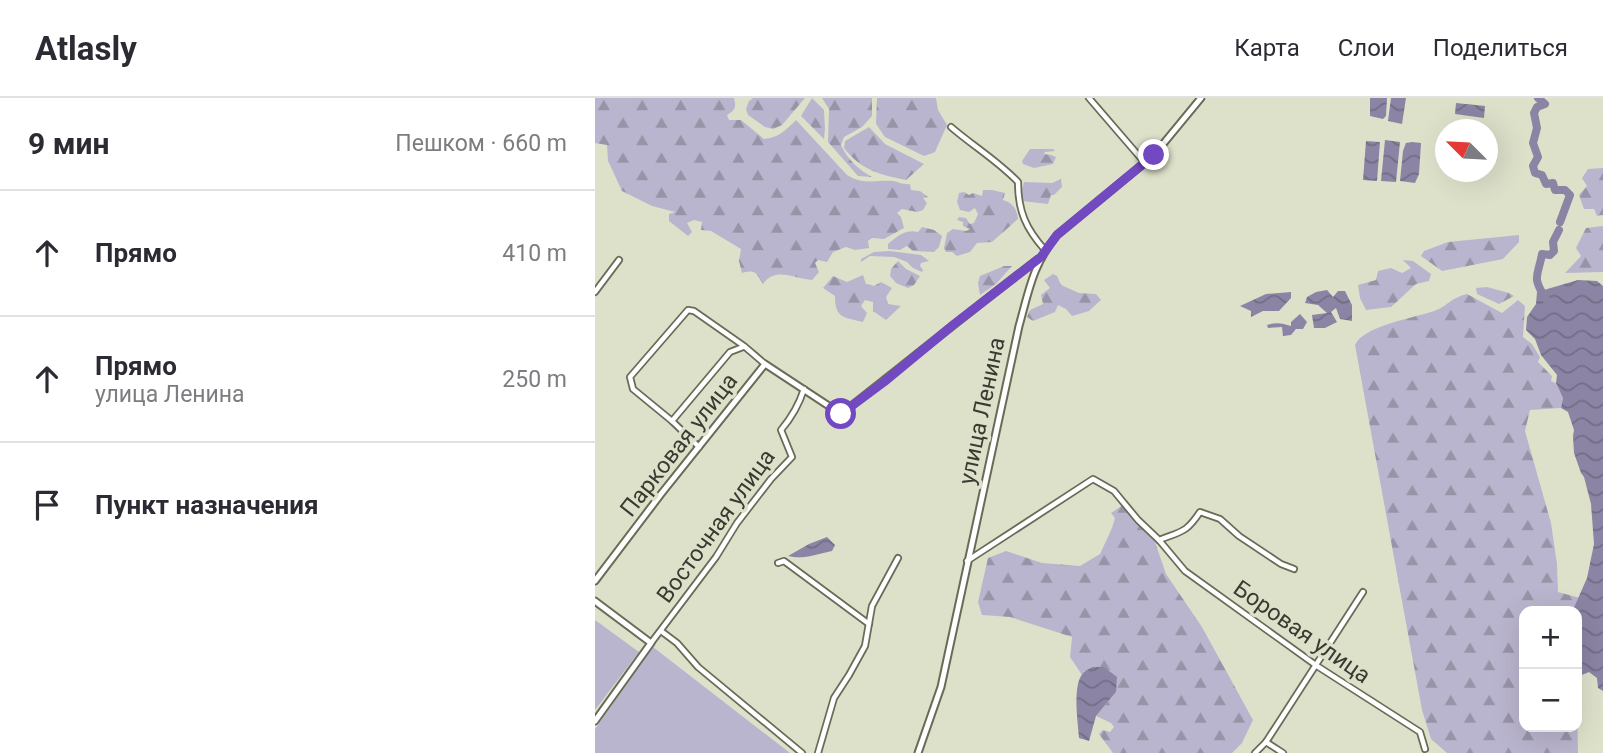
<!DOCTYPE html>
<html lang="ru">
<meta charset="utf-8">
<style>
body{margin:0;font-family:Roboto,sans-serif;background:#f7f7f7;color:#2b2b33}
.controls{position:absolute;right:21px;bottom:21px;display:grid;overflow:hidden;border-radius:14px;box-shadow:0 7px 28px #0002}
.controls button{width:63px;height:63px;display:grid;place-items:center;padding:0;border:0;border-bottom:2px solid #e1e1e2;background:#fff;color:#2b2b33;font:35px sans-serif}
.compass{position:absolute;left:840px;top:21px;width:63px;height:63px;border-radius:50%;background:#fff;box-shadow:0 7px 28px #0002;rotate:294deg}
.stop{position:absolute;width:21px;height:21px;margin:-16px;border:5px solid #7249c1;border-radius:50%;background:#fff}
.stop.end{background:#7249c1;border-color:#fff;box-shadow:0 2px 7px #0008}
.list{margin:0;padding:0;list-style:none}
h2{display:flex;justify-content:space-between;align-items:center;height:91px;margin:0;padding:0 28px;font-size:30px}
h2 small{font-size:23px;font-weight:400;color:#7c7c81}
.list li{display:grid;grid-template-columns:46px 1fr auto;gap:21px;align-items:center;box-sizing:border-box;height:126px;padding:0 28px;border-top:2px solid #e1e1e2}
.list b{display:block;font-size:26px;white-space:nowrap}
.list p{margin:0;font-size:23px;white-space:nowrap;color:#7c7c81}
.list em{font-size:23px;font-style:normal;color:#7c7c81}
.icon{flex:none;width:38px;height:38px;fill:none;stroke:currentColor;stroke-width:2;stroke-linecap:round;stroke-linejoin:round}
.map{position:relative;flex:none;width:1008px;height:655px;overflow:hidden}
header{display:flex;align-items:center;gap:42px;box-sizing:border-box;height:98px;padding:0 35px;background:#fff;border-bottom:2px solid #e1e1e2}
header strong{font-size:33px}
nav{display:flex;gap:38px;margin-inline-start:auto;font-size:24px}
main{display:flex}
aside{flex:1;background:#fff}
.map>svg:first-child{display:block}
.forest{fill:url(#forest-firs)}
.park{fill:#bab5ce}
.water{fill:url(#water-waves)}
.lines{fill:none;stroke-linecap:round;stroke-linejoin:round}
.river{stroke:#8b84a4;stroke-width:8}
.street-casing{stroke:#696b57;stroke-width:8}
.secondary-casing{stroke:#696b57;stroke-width:9}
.street{stroke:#fff;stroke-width:4.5}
.secondary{stroke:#fff;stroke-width:5}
.route{stroke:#7249c1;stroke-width:9}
.labels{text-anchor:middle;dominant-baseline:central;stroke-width:7;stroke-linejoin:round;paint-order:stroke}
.street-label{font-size:23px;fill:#393a31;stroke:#dee1ca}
</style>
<header>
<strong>Atlasly</strong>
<nav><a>Карта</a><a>Слои</a><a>Поделиться</a></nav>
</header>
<main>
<aside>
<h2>9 мин<small>Пешком · 660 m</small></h2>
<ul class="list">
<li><svg class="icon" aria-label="ahead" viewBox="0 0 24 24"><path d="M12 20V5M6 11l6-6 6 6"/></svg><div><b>Прямо</b></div><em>410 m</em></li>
<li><svg class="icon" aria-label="ahead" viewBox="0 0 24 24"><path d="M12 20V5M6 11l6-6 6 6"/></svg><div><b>Прямо</b><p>улица Ленина</p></div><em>250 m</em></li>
<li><svg class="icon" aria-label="arrive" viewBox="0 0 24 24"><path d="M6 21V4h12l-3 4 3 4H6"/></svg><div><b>Пункт назначения</b></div></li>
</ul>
</aside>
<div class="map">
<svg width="1008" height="655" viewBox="0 0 1008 655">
<defs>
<pattern id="forest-firs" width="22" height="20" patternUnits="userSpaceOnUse" patternTransform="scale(1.75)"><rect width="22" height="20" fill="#bab5ce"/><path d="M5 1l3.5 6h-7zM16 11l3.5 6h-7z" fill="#9894a8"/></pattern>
<pattern id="water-waves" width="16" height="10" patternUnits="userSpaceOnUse" patternTransform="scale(1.75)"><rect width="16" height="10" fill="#8b84a4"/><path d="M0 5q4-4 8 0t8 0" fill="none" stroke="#736d86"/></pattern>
</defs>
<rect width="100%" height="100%" fill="#dee1ca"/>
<g class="forest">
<path d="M0,0H139C141,9 141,12 132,17L134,22H146L169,41C183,40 191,32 201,22L252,77C267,87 281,82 298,83C304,84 308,87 315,86L316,92L325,93L333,99L328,100L332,105L328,112L322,114L307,111L302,115L306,119L309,130L289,141L277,140L273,143L274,150L260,152L251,149L238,154L232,164L223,162L220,165L224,174L217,182C199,181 181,168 168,186C161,175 161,171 147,175L144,163L146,151L116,133L106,132L107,124L99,122L92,125L97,134L93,138L74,123V116L80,114L57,108L27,93L13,63L12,47L0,45Z"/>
<polygon points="158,0 210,0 187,27 178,31 170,29 153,17 151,11 154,3"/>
<polygon points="217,0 229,12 230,31 229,41 206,18"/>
<path d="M227,0H277V18L267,29L249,39L246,47C253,62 263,71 277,79L263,78L233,44L234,11Z"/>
<polygon points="282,0 341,0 343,12 352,27 340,54 329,58 290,39 281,26"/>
<path d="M274,29L290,46L329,66L311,82C285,77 266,72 249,50L250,43Z"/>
<polygon points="435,51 458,51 460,53 450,54 449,56 456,57 461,59 458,66 439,70 428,66 427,63"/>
<polygon points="1008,70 1008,117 1002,118 999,111 989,111 984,97 992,88 987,80 993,71"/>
<polygon points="466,81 467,89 459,97 456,97 453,106 427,103 426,96 429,84 457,85"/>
<path d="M388,92H397L410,95L408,102C418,105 422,111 423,121L397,144L382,145L375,154L362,158L357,154H351L349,150L352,135L358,131L371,133L375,131L368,128V124L362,122L364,119L371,120L375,126L379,125L383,116L380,110L374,114L365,112L362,104L364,95L369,94L374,97L378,95L387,98Z"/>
<polygon points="1008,128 1008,174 970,175 986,158 981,150 991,130"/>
<path d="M327,129L339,132L347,138L344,149L339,154L318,153L312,148L305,152L293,151V146C302,138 311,131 323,134Z"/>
<polygon points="924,137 924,144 908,161 847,173 826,158 829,153 853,144"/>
<polygon points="295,153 326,157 334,163 326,165 325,168 328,172 327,174 318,170 312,164 299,159 275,158 266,164 266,161 279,154"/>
<polygon points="808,162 818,163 836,176 834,183 821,186 796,209 771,212 765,200 763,187 781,182 783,173 796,170 807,175 816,170"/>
<polygon points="303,163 311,171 325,178 319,187 313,190 301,185 295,178 296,171"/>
<polygon points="409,168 417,168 401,186 385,197 383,185 385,178"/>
<polygon points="458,176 462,178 466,187 484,195 501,196 506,202 494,213 477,218 471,211 463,207 460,214 438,223 432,219 435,212 448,206 446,197 455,190 449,182"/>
<path d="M268,177L271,186L279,188L286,184L297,190L291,199L293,206L306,208L291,222L278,213V204L270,202L266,208L272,215L268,224C249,219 240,221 240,198L228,190L238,178L252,184Z"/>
<polygon points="892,189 914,195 919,198 904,206 882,196 881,190"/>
<path d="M872,196L907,215L923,202L930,208L928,239L937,246L945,259L943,264L957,278L956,283L961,285L968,300L966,310L935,312L930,333L956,425L962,466L963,494L985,500L978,513H929V629H982V604L983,655H852L836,641L827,612L760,247C768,228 819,220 839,213C853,208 855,200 872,196Z"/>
<polygon points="528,407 559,441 571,476 607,529 658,622 647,645 637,655 518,655 504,636 508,632 515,634 519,629 516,625 501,618 521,594 489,573 487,577 475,559 477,539 415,519 387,517 383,504 393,460 411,453 447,465 485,468 505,456 517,430 520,420 516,415"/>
</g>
<g class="park">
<polygon points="0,522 44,554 0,612"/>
<polygon points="58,549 195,655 0,655 0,631"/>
</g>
<g class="water">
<polygon points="775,0 792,0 791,18 788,21 775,18"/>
<polygon points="796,0 811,0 807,26 793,23"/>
<polygon points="861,5 890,8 889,20 860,16"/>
<polygon points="790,42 805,44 801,84 786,83"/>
<polygon points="771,43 785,44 782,83 768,82"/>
<polygon points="817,44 826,45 824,76 820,85 805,83 808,53 811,45"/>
<polygon points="983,182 1002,183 1008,188 1008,593 1003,590 1002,580 994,574 982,579 982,513 978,512 992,480 999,446 996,406 989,379 986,375 979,355 978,338 979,332 973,314 966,310 968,300 961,285 962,277 946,257 940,241 931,232 932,219 941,206 942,194"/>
<polygon points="732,192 738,199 743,193 750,193 757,207 757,223 745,221 741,210 736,214 742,224 730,230 719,230 717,217 732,215 723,207 710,205 712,199 721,194"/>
<polygon points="696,194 696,200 684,213 668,213 656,219 656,213 645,208 671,196"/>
<path d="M705,216L712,224L708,231H701L696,237L688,238L687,229L673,230L672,227C681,224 687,225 696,228V224Z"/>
<path d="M232,439L240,447L237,453C222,456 208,462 193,458L214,446Z"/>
<path d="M498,569H509L522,579L521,594L501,618L494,643L484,640C483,623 477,588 488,575C491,572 494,571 498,569Z"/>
</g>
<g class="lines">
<g class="river">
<polyline points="943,0 950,6 942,9 939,15 942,30 938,45 943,59 938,68 940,75 947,77 951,86 958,85 960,92 970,92 975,97 965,124"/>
<path d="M951,201C936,178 943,179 947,156L955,157L959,153L958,144L964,132"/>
</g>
<defs>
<g id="street">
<polyline points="494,0 550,65"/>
<path d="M356,29C378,48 403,63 423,84C423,113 431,131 450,152"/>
<polyline points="0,194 24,162"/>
<polyline points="77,323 135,254 148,249"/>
<polyline points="104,349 77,323 38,291 35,279 93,212 99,213 149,248 170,266"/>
<path d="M564,442C587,433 591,435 605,414L625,421L644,438L686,466L699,471"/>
<polyline points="372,463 498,381 519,393 543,422 564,442 590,473 722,568 825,634 830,651"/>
<polyline points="183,465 189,463 274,526"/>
<polyline points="66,533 82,545 103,569 207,655"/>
<path d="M56,545L121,459L142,425L176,381L197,359L186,332C197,319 204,307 209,291"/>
<polyline points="671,644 688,655"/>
<polyline points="223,655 239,600 254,577 270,548 277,508 303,460"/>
<polyline points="660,655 671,644 768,494"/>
</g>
<g id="secondary">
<path d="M0,483L66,396L170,266L246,316C312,264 377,212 443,161"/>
<polyline points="0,503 56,545 0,623"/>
<path d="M323,655L346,589L424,228C434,192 438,166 462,137L559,57L606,0"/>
</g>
</defs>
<use href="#street" class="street-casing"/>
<use href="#secondary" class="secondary-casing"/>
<use href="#street" class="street"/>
<use href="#secondary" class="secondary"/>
</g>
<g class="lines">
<polyline class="route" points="246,316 289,284 358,227 446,159 462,137 559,57"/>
</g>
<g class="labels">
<g class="street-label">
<text transform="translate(387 313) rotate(-78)">улица Ленина</text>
<text transform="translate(84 347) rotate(-52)">Парковая улица</text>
<text transform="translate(121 428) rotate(-54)">Восточная улица</text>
<text transform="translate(707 534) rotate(35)">Боровая улица</text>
</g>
</g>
</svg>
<div class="controls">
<button>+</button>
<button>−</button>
</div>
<svg class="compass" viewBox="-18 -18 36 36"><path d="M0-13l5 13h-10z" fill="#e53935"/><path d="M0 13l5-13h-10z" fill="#7c7c81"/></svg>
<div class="stop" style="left:246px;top:316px"></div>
<div class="stop end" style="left:559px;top:57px"></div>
</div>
</main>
